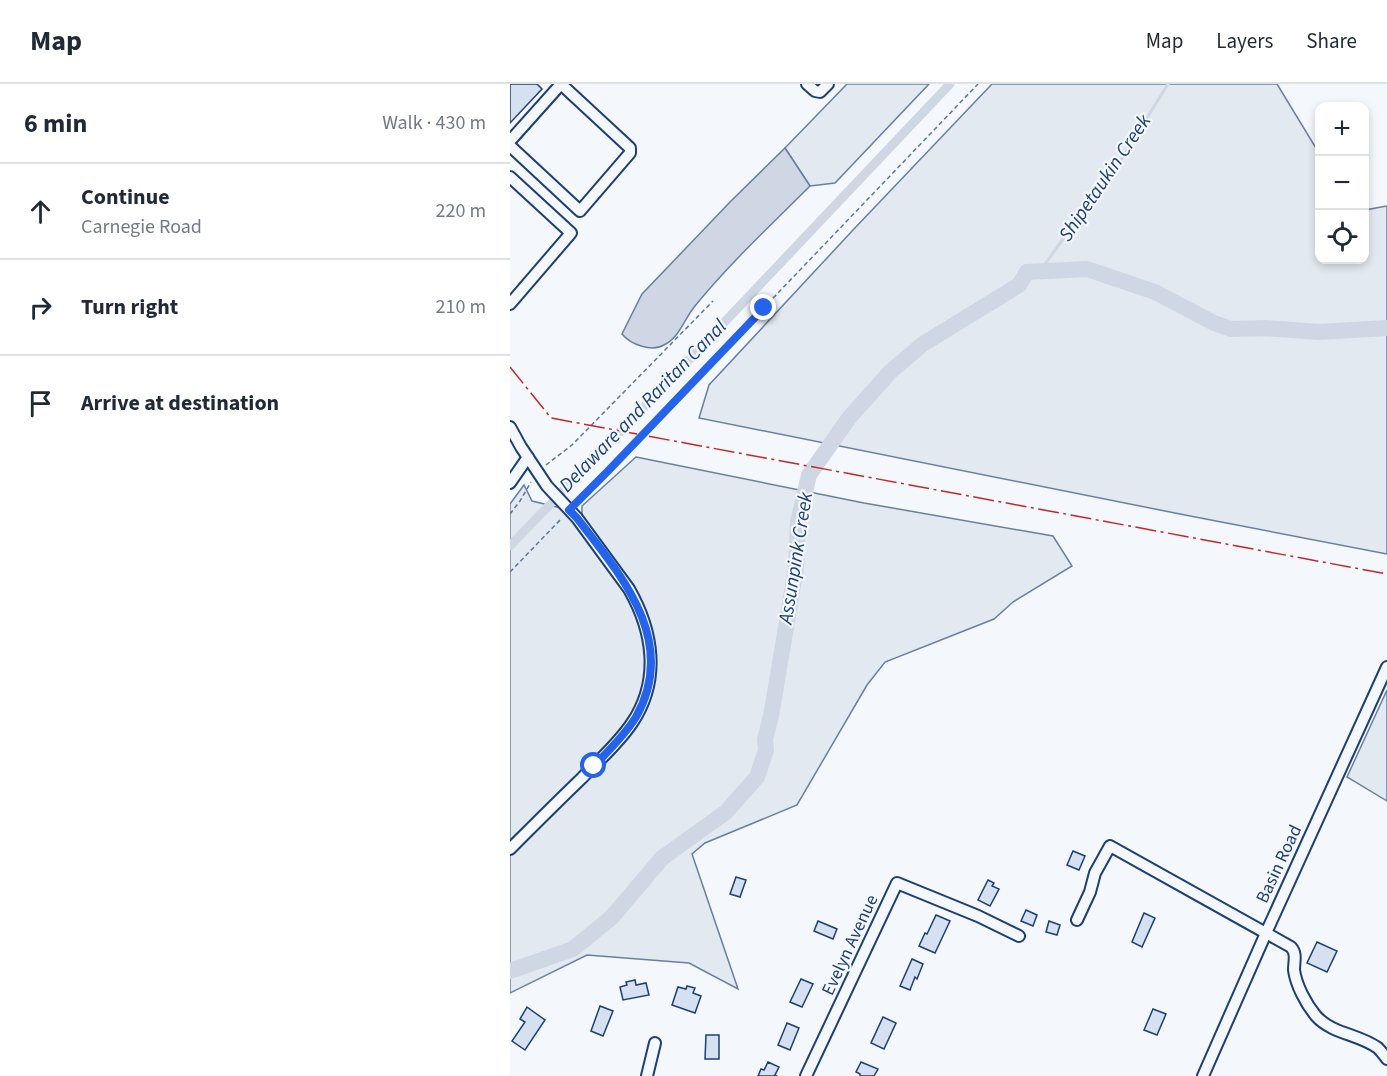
<!DOCTYPE html>
<meta charset="utf-8">
<style>
body{margin:0;font-family:"Source Sans 3",sans-serif;background:#f2f2f3;color:#1f2937}
.controls{position:absolute;right:18px;top:18px;display:grid;overflow:hidden;border-radius:12px;box-shadow:0 3px 9px #0003}
.controls button{width:54px;height:54px;display:grid;place-items:center;padding:0;border:0;border-bottom:2px solid #e0e1e3;background:#fff;color:#1f2937;font:30px sans-serif}
.stop{position:absolute;width:18px;height:18px;margin:-14px;border:4px solid #2563eb;border-radius:50%;background:#fff}
.stop.end{background:#2563eb;border-color:#fff;box-shadow:0 2px 6px #0008}
.list{margin:0;padding:0;list-style:none}
h2{display:flex;justify-content:space-between;align-items:center;height:78px;margin:0;padding:0 24px;font-size:26px}
h2 small{font-size:20px;font-weight:400;color:#747a83}
.list li{display:grid;grid-template-columns:39px 1fr auto;gap:18px;align-items:center;box-sizing:border-box;height:96px;padding:0 24px;border-top:2px solid #e0e1e3}
.list b{display:block;font-size:22px;white-space:nowrap}
.list p{margin:0;font-size:20px;white-space:nowrap;color:#747a83}
.list em{font-size:20px;font-style:normal;color:#747a83}
.icon{flex:none;width:33px;height:33px;fill:none;stroke:currentColor;stroke-width:2;stroke-linecap:round;stroke-linejoin:round}
.map{position:relative;flex:none;width:877px;height:992px;overflow:hidden}
header{display:flex;align-items:center;gap:36px;box-sizing:border-box;height:84px;padding:0 30px;background:#fff;border-bottom:2px solid #e0e1e3}
header strong{font-size:28px}
nav{display:flex;gap:33px;margin-inline-start:auto;font-size:21px}
main{display:flex}
aside{flex:1;background:#fff}
.map>svg:first-child{display:block}
.green{fill:#e3e9f0;stroke:#687fa3;stroke-width:1.5}
.water{fill:#cfd7e4;stroke:#687fa3;stroke-width:1.5}
.lines{fill:none;stroke-linecap:round;stroke-linejoin:round}
.stream{stroke:#cfd7e4;stroke-width:3}
.canal{stroke:#cfd7e4;stroke-width:9}
.river{stroke:#cfd7e4;stroke-width:16}
.building{fill:#d5e0f0;stroke:#1d3f73;stroke-width:1.5}
.minor-casing{stroke:#1d3f73;stroke-width:14}
.path{stroke:#5e769c;stroke-width:1.5;stroke-dasharray:4.5 3;stroke-linecap:butt}
.minor{stroke:#f4f7fb;stroke-width:10}
.power{stroke:#c62828;stroke-width:1.5;stroke-dasharray:21 4.5 3 4.5;stroke-linecap:butt}
.route{stroke:#2563eb;stroke-width:8}
.labels{text-anchor:middle;dominant-baseline:central;stroke-width:4.5;stroke-linejoin:round;paint-order:stroke}
.street-label{font-size:18px;fill:#1d3f73;stroke:#f4f7fb}
.water-label{font-size:20px;font-style:italic;fill:#1d3f73;stroke:#f4f7fb}
</style>
<header>
<strong>Map</strong>
<nav><a>Map</a><a>Layers</a><a>Share</a></nav>
</header>
<main>
<aside>
<h2>6 min<small>Walk · 430 m</small></h2>
<ul class="list">
<li><svg class="icon" aria-label="ahead" viewBox="0 0 24 24"><path d="M12 20V5M6 11l6-6 6 6"/></svg><div><b>Continue</b><p>Carnegie Road</p></div><em>220 m</em></li>
<li><svg class="icon" aria-label="right" viewBox="0 0 24 24"><path d="M7 20v-9h11M14 6l5 5-5 5"/></svg><div><b>Turn right</b></div><em>210 m</em></li>
<li><svg class="icon" aria-label="arrive" viewBox="0 0 24 24"><path d="M6 21V4h12l-3 4 3 4H6"/></svg><div><b>Arrive at destination</b></div></li>
</ul>
</aside>
<div class="map">
<svg width="877" height="992" viewBox="0 0 877 992">
<rect width="100%" height="100%" fill="#f4f7fb"/>
<g class="green">
<polygon points="337,0 419,0 325,99 300,102 275,64"/>
<polygon points="482,0 767,0 809,69 810,176 854,176 855,126 877,122 877,470 675,431 189,334 199,301 343,146"/>
<polygon points="126,373 354,419 543,452 562,482 503,518 484,535 375,578 357,601 287,721 195,759 182,770 228,905 179,879 77,871 0,909 0,420 14,401 22,417 72,429 72,422"/>
<polygon points="877,606 877,717 837,693"/>
</g>
<path class="water" d="M275,64L300,102C261,141 220,179 185,222C174,235 170,253 154,261C142,268 121,261 112,250L132,210L221,117Z"/>
<g class="lines">
<polyline class="stream" points="530,187 561,144 604,87 658,0"/>
<polyline class="canal" points="0,462 153,303 440,0"/>
<polyline class="river" points="0,887 63,865 102,833 152,774 216,728 247,693 256,666 255,655 261,632 286,484 288,438 299,391 339,334 380,288 413,260 509,201 517,188 577,185 645,208 704,239 721,245 755,244 809,248 877,244"/>
</g>
<g class="building">
<polygon points="0,0 27,0 32,5 0,39"/>
<polygon points="563,767 575,772 569,786 557,781"/>
<polygon points="226,793 236,796 230,813 220,810"/>
<polygon points="478,796 484,799 482,802 489,805 480,822 468,816"/>
<polygon points="516,826 527,831 523,842 511,837"/>
<polygon points="634,829 645,834 632,863 622,858"/>
<polygon points="426,831 440,837 425,869 409,862 415,849 417,850"/>
<polygon points="308,837 327,845 323,855 304,847"/>
<polygon points="539,837 550,841 547,851 536,848"/>
<polygon points="807,858 827,867 817,888 797,879"/>
<polygon points="402,875 413,880 407,895 405,893 400,906 390,902"/>
<polygon points="291,895 303,900 292,923 280,918"/>
<polygon points="125,896 126,901 136,899 139,911 113,916 110,903 117,901 116,898"/>
<polygon points="177,902 185,904 183,909 191,912 185,929 162,921 168,903 176,905"/>
<polygon points="90,922 103,927 93,952 81,947"/>
<polygon points="17,923 35,936 15,966 2,957 15,938 10,935"/>
<polygon points="643,925 656,930 647,951 634,946"/>
<polygon points="373,933 386,939 374,965 361,959"/>
<polygon points="277,939 289,944 280,966 268,961"/>
<polygon points="196,951 209,951 209,975 195,975"/>
<polygon points="258,978 269,983 265,991 267,992 248,992 251,985 254,986"/>
<polygon points="351,978 368,985 364,992 350,992 350,990 346,988"/>
</g>
<g class="lines">
<defs>
<g id="minor">
<polyline points="297,0 305,7 310,8 318,0"/>
<polyline points="0,57 51,0"/>
<polyline points="0,62 70,127 120,69 120,64 51,0"/>
<polyline points="0,93 61,149 0,220"/>
<path d="M0,343L11,363L37,402L67,434L119,505C143,547 151,596 122,639C108,660 89,676 72,694C48,717 24,741 0,765"/>
<polyline points="0,399 18,373"/>
<path d="M567,836L580,808L585,789L600,762L781,863C787,870 784,877 784,886C786,901 796,920 806,932C822,950 849,950 868,964C871,967 874,971 877,975"/>
<polyline points="137,992 145,959"/>
<polyline points="296,992 387,799 468,832 509,852"/>
<polyline points="693,992 756,849 877,583"/>
</g>
</defs>
<use href="#minor" class="minor-casing"/>
<g class="path">
<polyline points="36,381 62,361 203,217"/>
<polyline points="66,420 468,0"/>
<polyline points="0,430 10,417 21,398"/>
<polyline points="0,488 52,434"/>
</g>
<use href="#minor" class="minor"/>
<polyline class="power" points="0,283 41,334 877,490"/>
</g>
<g class="lines">
<path class="route" d="M84,682C99,666 115,651 126,633C169,557 111,491 67,434L59,426L98,387L254,224"/>
</g>
<g class="labels">
<g class="street-label">
<text transform="translate(769 780) rotate(-65)">Basin Road</text>
<text transform="translate(340 861) rotate(-65)">Evelyn Avenue</text>
</g>
<g class="water-label">
<text transform="translate(595 94) rotate(-56)">Shipetaukin Creek</text>
<text transform="translate(133 322) rotate(-46)">Delaware and Raritan Canal</text>
<text transform="translate(286 474) rotate(-81)">Assunpink Creek</text>
</g>
</g>
</svg>
<div class="controls">
<button>+</button>
<button>−</button>
<button><svg class="icon" aria-label="locate" viewBox="0 0 24 24"><circle cx="12" cy="12" r="6"/><path d="M12 2v4M12 18v4M2 12h4M18 12h4"/></svg></button>
</div>
<div class="stop" style="left:84px;top:682px"></div>
<div class="stop end" style="left:254px;top:224px"></div>
</div>
</main>
